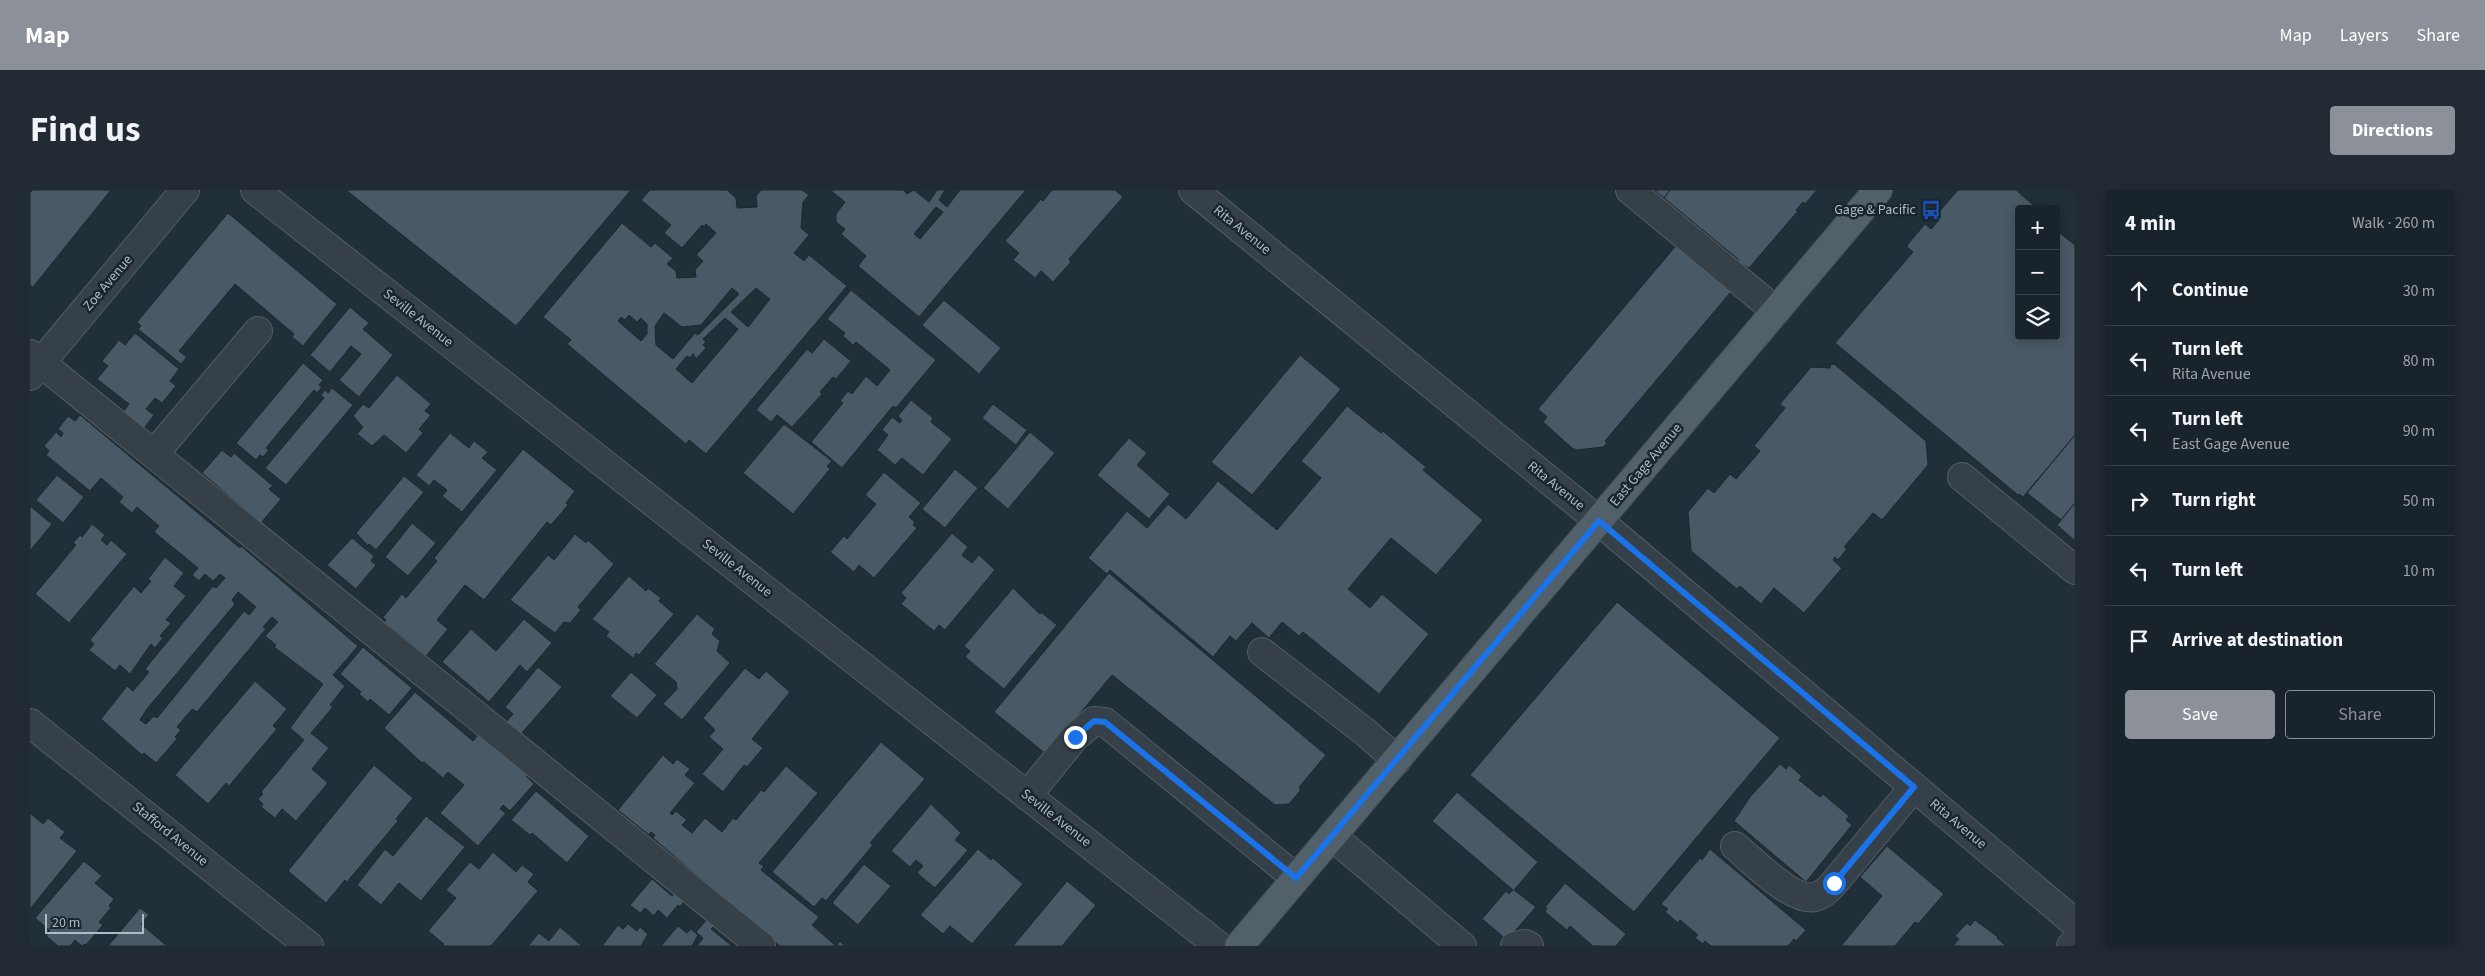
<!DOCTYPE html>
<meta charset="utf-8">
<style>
body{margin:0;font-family:"Source Sans 3",sans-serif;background:#222b33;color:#f1f3f6}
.controls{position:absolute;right:15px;top:15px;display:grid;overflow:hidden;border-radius:5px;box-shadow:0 2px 12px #0003}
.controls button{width:45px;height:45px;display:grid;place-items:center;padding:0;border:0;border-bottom:1px solid #374047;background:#19232b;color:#f1f3f6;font:25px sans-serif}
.scale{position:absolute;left:15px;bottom:12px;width:99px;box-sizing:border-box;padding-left:5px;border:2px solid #afbbc6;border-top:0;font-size:14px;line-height:18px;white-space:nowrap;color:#afbbc6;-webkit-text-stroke:4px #1a252e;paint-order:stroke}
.stop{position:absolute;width:15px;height:15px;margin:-11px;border:4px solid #1a73e8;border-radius:50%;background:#fff}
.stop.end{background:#1a73e8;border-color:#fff;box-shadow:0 1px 5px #0008}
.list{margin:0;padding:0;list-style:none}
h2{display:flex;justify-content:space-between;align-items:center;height:65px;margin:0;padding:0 20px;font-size:21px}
h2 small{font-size:16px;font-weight:400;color:#9fa4a9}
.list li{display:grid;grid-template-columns:32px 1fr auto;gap:15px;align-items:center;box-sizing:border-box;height:70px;padding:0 20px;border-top:1px solid #374047}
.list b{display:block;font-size:19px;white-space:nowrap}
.list p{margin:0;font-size:16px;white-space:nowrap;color:#9fa4a9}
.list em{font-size:16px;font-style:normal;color:#9fa4a9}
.actions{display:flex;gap:10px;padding:15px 20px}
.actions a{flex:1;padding:11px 0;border:1px solid #8c9099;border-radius:5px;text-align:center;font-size:18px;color:#8c9099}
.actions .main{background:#8c9099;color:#fff}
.icon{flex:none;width:28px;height:28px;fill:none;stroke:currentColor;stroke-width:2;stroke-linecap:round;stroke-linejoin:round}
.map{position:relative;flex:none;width:2045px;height:756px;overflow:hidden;border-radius:5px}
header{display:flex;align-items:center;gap:30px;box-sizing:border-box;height:70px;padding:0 25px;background:#8c9099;color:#fff}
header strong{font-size:24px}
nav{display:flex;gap:28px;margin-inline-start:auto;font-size:18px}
.intro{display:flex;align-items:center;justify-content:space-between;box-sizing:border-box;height:120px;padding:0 30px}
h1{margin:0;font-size:35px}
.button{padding:12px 22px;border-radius:5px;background:#8c9099;color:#fff;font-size:18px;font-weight:700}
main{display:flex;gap:30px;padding:0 30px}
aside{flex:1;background:#19232b;border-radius:5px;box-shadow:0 2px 12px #0003}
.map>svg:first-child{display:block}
.building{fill:#495965;stroke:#1c2730;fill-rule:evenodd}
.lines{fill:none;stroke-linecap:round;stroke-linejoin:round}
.minor-casing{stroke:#525e67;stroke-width:30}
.major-casing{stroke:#414c56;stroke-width:30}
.minor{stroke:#354049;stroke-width:28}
.major{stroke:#526069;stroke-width:28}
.route{stroke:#1a73e8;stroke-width:6}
.labels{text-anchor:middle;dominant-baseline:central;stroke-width:5;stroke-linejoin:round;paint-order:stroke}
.poi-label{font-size:14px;fill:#afbbc6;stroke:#1a252e;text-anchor:end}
.street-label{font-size:14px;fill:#afbbc6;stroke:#1a252e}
</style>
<header>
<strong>Map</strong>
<nav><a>Map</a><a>Layers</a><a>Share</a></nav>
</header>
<div class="intro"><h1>Find us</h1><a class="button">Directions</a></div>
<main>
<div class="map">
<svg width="2045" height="756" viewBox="0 0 2045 756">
<rect width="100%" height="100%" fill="#212f39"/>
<g class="building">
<polygon points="0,0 81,0 3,97 0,95"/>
<polygon points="316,0 601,0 486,136"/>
<path d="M620,0H697L706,8L707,18L727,17L726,6L731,0H772L779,5L773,12L771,38L779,45L764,63L774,71L779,65L817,96L676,264L659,250L656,254L537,154L541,150L513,127L592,33L621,57L625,53L643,68L637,74L646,81L647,88L666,87L665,80L673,71L666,65L686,43L676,34L674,37L672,35L652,58L634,43L641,35L611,10ZM702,98L709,104L668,145L665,143L643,169L626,155L625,136L634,123L652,137L671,135ZM726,98L740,109L718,137L701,122ZM599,125L607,132L611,128L617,134V144L611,151L588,131L591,127L595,130ZM695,128L708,139L662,193L646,179L657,166L660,168L663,164L666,169L676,158L673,155L676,152L673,149Z"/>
<path d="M800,0H873L877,4L884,0L899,12L907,0H915L909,10L917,17L930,0H996L889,127L828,76L836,66L811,44L815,39L806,32V24L815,12ZM906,17L913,22L890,49L884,44Z"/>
<polygon points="1022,0 1085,0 1093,7 1039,69 1041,72 1023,92 1011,81 1005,88 983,70 989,63 975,51 1011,9 1013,11"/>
<polygon points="1624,0 1640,0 1634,8"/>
<polygon points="1640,0 1787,0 1775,14 1773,12 1766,20 1768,21 1719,78 1707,72 1709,70 1634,8"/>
<polygon points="1928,0 1986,0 2008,19 1989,19 1989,146 2026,146 2026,40 2045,55 2045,245 1993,307 1989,304 1988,305 1805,153 1883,62 1877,57 1878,54 1895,34 1901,39 1908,31 1910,21"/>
<polygon points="198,23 307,114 273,156 262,147 264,144 205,94 149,161 157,167 151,174 108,139 111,136 107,132"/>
<polygon points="1650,51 1705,97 1575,251 1577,253 1573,257 1547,260 1542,258 1513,232 1517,227 1508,219"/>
<polygon points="821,100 906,170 866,218 863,216 812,278 781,252 813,213 810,211 818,201 822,204 836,186 847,196 860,180 826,152 823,155 813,146 815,143 797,129"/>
<polygon points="914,110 971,158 949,184 892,135"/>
<polygon points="320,117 339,133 333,139 363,165 329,207 309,190 331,164 321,156 300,182 280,165"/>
<polygon points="105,143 149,179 140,191 146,196 132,213 125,208 116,219 124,225 112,241 91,225 99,214 67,189 78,176 72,171 89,150 95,155"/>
<polygon points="794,149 821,171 806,189 803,187 790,202 792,204 762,237 747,225 741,232 726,220 777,159 782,163"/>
<polygon points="1270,165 1311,199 1222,305 1181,272"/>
<polygon points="273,173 293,190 289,195 292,197 287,203 284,200 236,258 239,260 233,267 230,265 226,270 206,253"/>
<polygon points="1804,174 1896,251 1898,275 1852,330 1843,323 1814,357 1817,359 1808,370 1805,367 1803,370 1812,378 1774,423 1744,398 1731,414 1710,396 1707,399 1661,361 1658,322 1678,298 1684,303 1700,284 1706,289 1730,261 1724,256 1755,218 1750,214 1781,177 1800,178 1800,175"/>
<polygon points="367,185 401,214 395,221 401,225 389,239 393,243 376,263 354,245 342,256 327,244 333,237 323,226 333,214 339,218"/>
<polygon points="302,198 323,215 256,295 235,278 294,208 291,205 295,200 298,203"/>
<polygon points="881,210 903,228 901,232 922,249 893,285 872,268 865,275 847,260 858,245 852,240 862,227 870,233 872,230 868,226"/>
<polygon points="963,214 997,240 986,255 952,228"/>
<polygon points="1317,216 1351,243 1353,241 1396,277 1393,280 1453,330 1406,385 1361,348 1318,399 1340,418 1352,404 1399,444 1349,504 1273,442 1269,446 1252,432 1239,448 1222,433 1206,451 1200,446 1183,467 1080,380 1077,384 1058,368 1097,321 1117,338 1138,314 1156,329 1188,291 1247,340 1291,288 1271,271"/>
<path d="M50,225L210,358L211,356L328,456L303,485L315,496L300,515L303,517L281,543L299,558L282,579L298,593L266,631L252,619L245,628L231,617L233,614L228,609L233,604L231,602L274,550L260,538L293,494L244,457L246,455L235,446L248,432L242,427L233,437L236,439L167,522L162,519L147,537L151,540L145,547L147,549L126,573L114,563L112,565L71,529L97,496L103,501L119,482L115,479L183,396L186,398L195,388L190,384L183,391L175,384L169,391L162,385L168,378L124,342L129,336L107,317L102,323L89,312L93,307L71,288L60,301L16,265L19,261L14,256L26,242L31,247L33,243L28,239L38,226L45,231ZM208,402L226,417L219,425L214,421L127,528L124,526L116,534L110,530L117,519L205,414L202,410Z"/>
<polygon points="754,234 802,271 797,276 800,279 763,324 713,283"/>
<polygon points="1000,242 1025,263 978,319 953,298"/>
<polygon points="420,243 439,258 444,251 458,262 452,268 467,280 432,322 412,306 417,300 404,290 399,296 386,285"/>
<polygon points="2045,245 2045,313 2031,330 1997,303"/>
<polygon points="1099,248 1117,263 1107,275 1140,304 1119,329 1067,285"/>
<polygon points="493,259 545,301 536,313 538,315 521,335 517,332 454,410 435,395 407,430 418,439 396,466 354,432 356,430 353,427 372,404 376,408 407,371 404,368"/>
<polygon points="192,260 201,267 204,263 243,296 239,299 251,309 231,333 172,283"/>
<polygon points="925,279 948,298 915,338 892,319"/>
<polygon points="854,282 891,313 879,327 885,332 883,335 887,338 844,388 829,375 824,382 800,362 814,346 817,349 846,314 835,305"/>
<polygon points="27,285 54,307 33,333 6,310"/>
<polygon points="374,286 394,302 346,360 339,354 338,356 326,343"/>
<polygon points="2045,313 2045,351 2027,335"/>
<polygon points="0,316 22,334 0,361"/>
<polygon points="382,333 406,353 378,386 355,367"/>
<polygon points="62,334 75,345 71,350 77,355 81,350 97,364 39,433 5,404 46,355 43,353 50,345 52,347"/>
<polygon points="922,343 938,357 932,365 942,373 949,365 965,380 915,440 909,435 904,441 871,414 876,408 871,403"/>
<polygon points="545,344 556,353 558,350 584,374 548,417 551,420 540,433 534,432 525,443 480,410 518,365 524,370"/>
<polygon points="322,348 344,366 341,371 346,375 326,399 297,375"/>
<polygon points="135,367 154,383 144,396 156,406 136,430 141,433 130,446 133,448 125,458 121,454 100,484 90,475 85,481 59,460 64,454 60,450 104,396 111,403 121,391 118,389"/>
<polygon points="1079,383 1296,565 1270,596 1270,601 1259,614 1245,615 1082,485 1016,564 964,522"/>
<polygon points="599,386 616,401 618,398 631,408 629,411 644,424 609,465 606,463 603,468 576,446 579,442 562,429"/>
<polygon points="983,398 1010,424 1011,422 1027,435 974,499 935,467 940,461 934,456"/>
<polygon points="1587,412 1750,548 1604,722 1440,585"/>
<polygon points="667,424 685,439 682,444 690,451 687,461 700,473 652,530 633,514 647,499 646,492 624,474"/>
<polygon points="494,429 522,453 497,482 490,475 459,512 412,472 441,439 466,461"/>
<polygon points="333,457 382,498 359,525 340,509 338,512 329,504 331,502 310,484"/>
<polygon points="508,477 532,497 491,544 476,532 483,524 475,517"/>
<polygon points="715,478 729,489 736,481 760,502 722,549 733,558 717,577 714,575 693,602 672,584 693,559 679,547 685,540 673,528"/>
<polygon points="601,482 627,505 607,528 580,506"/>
<polygon points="225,491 257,519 243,536 247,539 199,596 196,593 178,614 145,585"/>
<polygon points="385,502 443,551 449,544 497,585 496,586 504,594 480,621 473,615 470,619 476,623 448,656 410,623 434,595 418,582 413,588 394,572 392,573 354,538"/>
<polygon points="851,552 895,589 840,653 843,655 796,711 792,708 784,717 742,682"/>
<polygon points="633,565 643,574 647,569 660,579 655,585 665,593 640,623 642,625 646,621 657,630 652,635 662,643 675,628 692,642 703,628 706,630 731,600 734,602 756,576 788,603 729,673 734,676 731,680 789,727 782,735 806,756 810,751 815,756 750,756 623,648 625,645 621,642 619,645 588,620"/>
<polygon points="1750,574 1756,579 1759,575 1772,586 1769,590 1790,607 1793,604 1819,626 1816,630 1822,635 1776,692 1704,631 1720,607"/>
<polygon points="344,575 383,608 366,629 368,631 317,692 315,690 296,713 258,681"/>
<polygon points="506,601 559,646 537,673 502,643 500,645 481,630"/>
<polygon points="1427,602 1508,672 1484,700 1506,717 1477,750 1452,729 1476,701 1479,704 1483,700 1402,631"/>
<polygon points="901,614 931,643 925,650 938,660 905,698 887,683 893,676 886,670 880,677 861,661"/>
<polygon points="0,623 13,634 18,628 35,642 30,648 47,661 0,719"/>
<polygon points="396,626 435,657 391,711 369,693 351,715 327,695 355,659 363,666"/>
<polygon points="1857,656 1914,704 1888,734 1885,732 1865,756 1811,756 1852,706 1830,687"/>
<polygon points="948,659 961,670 963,668 993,694 942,754 920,736 913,744 890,725"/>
<polygon points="1680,659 1776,740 1766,751 1764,749 1758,756 1681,756 1675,751 1673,754 1665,748 1668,745 1650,730 1648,733 1635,722 1638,719 1631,714 1670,668 1672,670"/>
<polygon points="463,662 486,682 492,675 504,684 498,692 508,701 461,756 412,756 414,754 398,741 426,708 416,700 440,672 449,679"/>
<polygon points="54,671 72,686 65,693 84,709 79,716 81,718 69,732 73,735 56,755 54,754 52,756 45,750 40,756 28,756 16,746 20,741 5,728"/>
<polygon points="834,674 861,696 828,735 802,713"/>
<polygon points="622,689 642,706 646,701 656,709 650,717 648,715 637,728 628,720 624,726 615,718 610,723 600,715"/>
<polygon points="1037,691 1066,715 1032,756 983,756"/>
<polygon points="1535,693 1596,744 1586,756 1563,756 1540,736 1537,740 1515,722 1517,718 1515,717"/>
<polygon points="110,718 119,725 111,734 137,756 78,756"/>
<polygon points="678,728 686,734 681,739 702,756 667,756 673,748 666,742"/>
<polygon points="1945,730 1968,747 1967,748 1976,756 1923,756 1929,749 1925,746 1937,733 1940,736"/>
<polygon points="598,734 607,741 610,737 618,744 611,756 572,756 588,735 593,739"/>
<polygon points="648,736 657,743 661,739 668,745 662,756 631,756"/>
<polygon points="530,737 552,756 498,756 509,743 519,751"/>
</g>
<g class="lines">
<defs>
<g id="minor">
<polyline points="225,0 1189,756"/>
<polyline points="1163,0 1569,331 2045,733"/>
<polyline points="1600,0 1746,121"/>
<polyline points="0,164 731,756"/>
<polyline points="0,186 155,0"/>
<polyline points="124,264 228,141"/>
<polyline points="1932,287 2045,380"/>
<polyline points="1232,462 1335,542 1367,570"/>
<polyline points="0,533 279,756"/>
<polyline points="997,606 1045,547 1064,531 1075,532 1266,688"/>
<polyline points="1302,646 1432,756"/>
<path d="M1705,656C1722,670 1762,712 1785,707C1793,705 1799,699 1804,693L1884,597"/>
<polyline points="1485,756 1495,754 1499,756"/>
<polyline points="2041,756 2045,752"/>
</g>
<polyline id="major" points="1209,756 1848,0"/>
</defs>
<use href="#minor" class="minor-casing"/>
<use href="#major" class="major-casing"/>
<use href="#minor" class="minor"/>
<use href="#major" class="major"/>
</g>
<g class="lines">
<polyline class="route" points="1045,547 1064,531 1075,532 1266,688 1569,331 1884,597 1804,693"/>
</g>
<defs>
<symbol id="bus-bare" viewBox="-9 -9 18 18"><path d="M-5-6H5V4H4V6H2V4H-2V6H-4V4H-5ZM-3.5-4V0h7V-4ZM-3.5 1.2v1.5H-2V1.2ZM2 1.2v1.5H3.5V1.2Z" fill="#1a4fb4" stroke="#1a252e" stroke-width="2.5" paint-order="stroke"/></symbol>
</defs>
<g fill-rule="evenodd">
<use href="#bus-bare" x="1887" y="6" width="28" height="28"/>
</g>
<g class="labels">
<g class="poi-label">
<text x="1886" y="20">Gage &amp; Pacific</text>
</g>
<g class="street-label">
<text transform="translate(1212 40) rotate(39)">Rita Avenue</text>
<text transform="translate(78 93) rotate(-50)">Zoe Avenue</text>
<text transform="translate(388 128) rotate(38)">Seville Avenue</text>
<text transform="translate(1616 275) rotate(-50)">East Gage Avenue</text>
<text transform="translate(1526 296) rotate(39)">Rita Avenue</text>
<text transform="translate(707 378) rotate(38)">Seville Avenue</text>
<text transform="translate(1026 628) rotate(38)">Seville Avenue</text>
<text transform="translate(1928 634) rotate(40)">Rita Avenue</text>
<text transform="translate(140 644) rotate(39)">Stafford Avenue</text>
</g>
</g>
</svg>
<div class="controls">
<button>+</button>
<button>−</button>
<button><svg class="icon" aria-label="layers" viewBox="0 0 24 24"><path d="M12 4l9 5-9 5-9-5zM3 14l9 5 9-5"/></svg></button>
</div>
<div class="scale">20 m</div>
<div class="stop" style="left:1804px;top:693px"></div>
<div class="stop end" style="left:1045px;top:547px"></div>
</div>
<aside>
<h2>4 min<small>Walk · 260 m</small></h2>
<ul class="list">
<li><svg class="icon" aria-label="ahead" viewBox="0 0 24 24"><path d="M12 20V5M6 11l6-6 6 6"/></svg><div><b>Continue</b></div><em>30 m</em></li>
<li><svg class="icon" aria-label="left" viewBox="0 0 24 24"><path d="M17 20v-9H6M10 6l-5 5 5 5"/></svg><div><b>Turn left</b><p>Rita Avenue</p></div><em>80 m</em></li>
<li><svg class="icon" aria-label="left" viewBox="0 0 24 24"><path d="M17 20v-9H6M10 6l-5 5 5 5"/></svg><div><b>Turn left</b><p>East Gage Avenue</p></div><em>90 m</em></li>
<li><svg class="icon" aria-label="right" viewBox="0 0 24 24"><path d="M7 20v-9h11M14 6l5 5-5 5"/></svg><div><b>Turn right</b></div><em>50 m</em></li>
<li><svg class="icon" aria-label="left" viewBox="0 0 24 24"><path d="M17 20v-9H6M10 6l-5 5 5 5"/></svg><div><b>Turn left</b></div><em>10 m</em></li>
<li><svg class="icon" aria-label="arrive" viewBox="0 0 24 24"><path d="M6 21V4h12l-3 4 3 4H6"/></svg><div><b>Arrive at destination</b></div></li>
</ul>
<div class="actions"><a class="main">Save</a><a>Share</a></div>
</aside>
</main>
